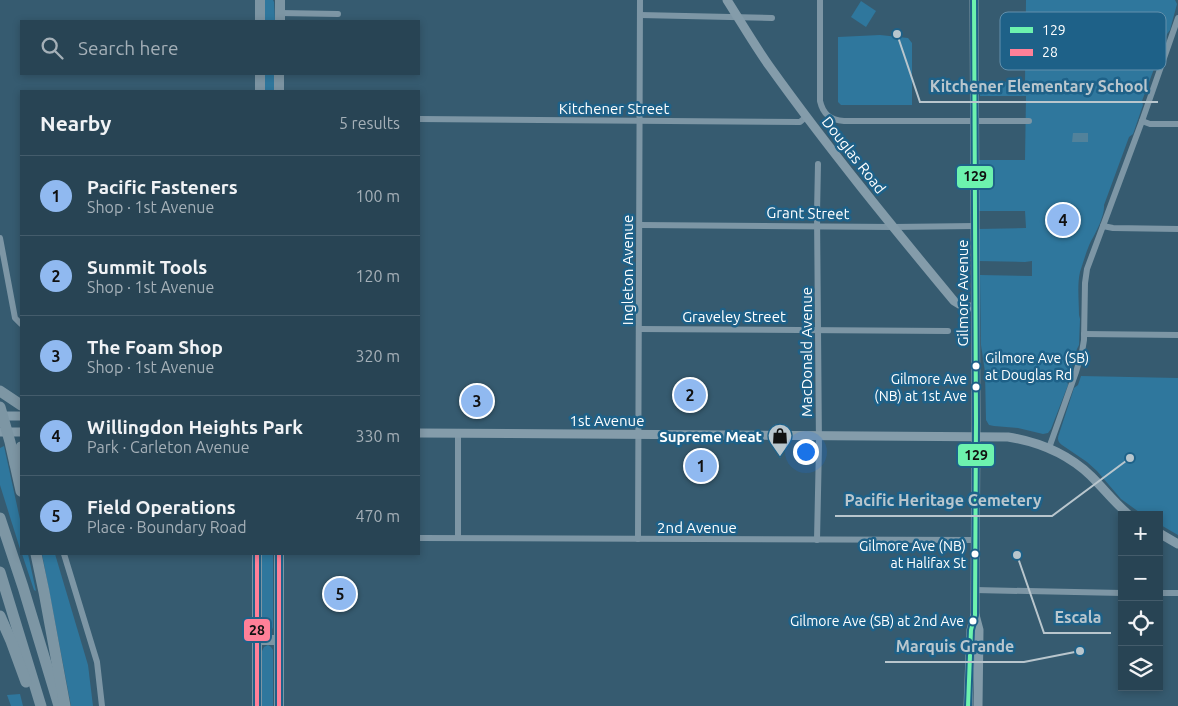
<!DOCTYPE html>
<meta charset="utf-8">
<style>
body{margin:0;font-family:Ubuntu,sans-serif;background:#344e5e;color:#f1f3f6}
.controls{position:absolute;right:15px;bottom:15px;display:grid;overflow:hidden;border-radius:0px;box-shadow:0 2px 8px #0003}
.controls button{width:45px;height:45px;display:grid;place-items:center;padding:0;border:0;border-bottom:1px solid #445c6b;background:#284454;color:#f1f3f6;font:25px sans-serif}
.you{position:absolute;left:805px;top:451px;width:18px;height:18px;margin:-12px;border:4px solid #fff;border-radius:50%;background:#1a73e8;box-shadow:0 0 0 8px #1a73e833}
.badge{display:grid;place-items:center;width:32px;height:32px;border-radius:50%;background:#90b9f0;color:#111;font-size:16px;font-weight:700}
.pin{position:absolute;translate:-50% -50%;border:2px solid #fff;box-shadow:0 1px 5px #0006}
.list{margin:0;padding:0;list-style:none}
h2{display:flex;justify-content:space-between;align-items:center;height:65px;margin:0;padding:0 20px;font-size:21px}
h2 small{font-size:16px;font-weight:400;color:#a5b0b8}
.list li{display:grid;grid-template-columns:32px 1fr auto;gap:15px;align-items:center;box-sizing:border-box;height:80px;padding:0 20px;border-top:1px solid #445c6b}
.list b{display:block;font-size:19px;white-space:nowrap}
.list p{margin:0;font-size:16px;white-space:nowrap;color:#a5b0b8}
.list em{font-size:16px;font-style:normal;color:#a5b0b8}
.icon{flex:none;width:28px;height:28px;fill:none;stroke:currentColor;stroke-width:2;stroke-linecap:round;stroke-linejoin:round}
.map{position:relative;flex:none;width:1178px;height:706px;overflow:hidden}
.search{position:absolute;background:#284454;box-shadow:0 2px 8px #0003;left:20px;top:20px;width:400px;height:55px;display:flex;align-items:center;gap:12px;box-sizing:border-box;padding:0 18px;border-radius:0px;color:#a5b0b8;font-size:19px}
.panel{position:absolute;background:#284454;box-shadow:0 2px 8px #0003;left:20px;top:90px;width:400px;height:465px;border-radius:0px}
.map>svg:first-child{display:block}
.green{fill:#2f779d}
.water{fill:#52829b}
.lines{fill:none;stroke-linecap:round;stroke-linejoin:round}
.street{stroke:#7d96a5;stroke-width:6}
.secondary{stroke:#849caa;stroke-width:9}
.primary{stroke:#7c95a3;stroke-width:10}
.highway{stroke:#7d96a4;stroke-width:11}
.bus-1-casing{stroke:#1e6188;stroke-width:8}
.bus-2-casing{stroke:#1e6188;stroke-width:8}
.bus-1{stroke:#6df2ae;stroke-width:4}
.bus-2{stroke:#ff8098;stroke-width:4}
.bus-dot{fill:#fff;stroke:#1e6188;stroke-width:2}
.labels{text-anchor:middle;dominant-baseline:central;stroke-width:5;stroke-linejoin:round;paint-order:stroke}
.bus-label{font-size:14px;fill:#fff;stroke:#1e6188;text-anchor:end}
.street-label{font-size:15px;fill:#fff;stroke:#1e6188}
.poi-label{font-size:15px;font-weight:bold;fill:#fff;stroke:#1e6188;text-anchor:end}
.key{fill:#1e6188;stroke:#6290ac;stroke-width:1}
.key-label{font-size:14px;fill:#fff}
.leader{fill:none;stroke:#b9c6cd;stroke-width:2}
.callout-dot{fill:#b9c6cd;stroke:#1e6188;stroke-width:2}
.callout-label{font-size:16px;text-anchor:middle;font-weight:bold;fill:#b9c6cd;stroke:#1e6188;stroke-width:5;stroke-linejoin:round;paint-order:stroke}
.line-badge{stroke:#1e6188;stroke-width:2}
.pale-badge-label{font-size:14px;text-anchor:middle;font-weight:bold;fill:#111}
</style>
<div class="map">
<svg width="1178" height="706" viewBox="0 0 1178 706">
<rect width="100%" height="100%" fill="#365b70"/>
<g class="green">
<polygon points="265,0 273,0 274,2 275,21 263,21 263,8"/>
<path d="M1026,0H1175L1177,4L1170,30L1167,34L1142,101L1143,105L1133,134L1129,137L1104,205C1105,215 1096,233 1091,241C1087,249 1083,263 1080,272C1077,285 1079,301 1079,315L1080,319L1079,345L1077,349L1067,381L1068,385L1051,429L1048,433L1043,434L1018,428L994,426L989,425L986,420L985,372L981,345L980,275L1032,276V261L1025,262L978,261V229L1026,228L1025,211H978V160H1025L1026,96H980V82H1025Z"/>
<polygon points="861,1 876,11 866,27 851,17"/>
<polygon points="880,35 908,38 912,43 912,105 841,105 838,102 838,37"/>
<rect x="263" y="74" width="12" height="17"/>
<path d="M1081,376L1178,378V535L1159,524V515H1143L1139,512L1121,499L1097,471L1087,462L1062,445C1058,442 1057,439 1059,434L1074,388L1078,385Z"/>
<polygon points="4,446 21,524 21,552 0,485 0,448"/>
<polygon points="22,554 28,554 36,591 34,590"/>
<polygon points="42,554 55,554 88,665 93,706 71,706"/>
<polygon points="262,554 273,554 273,627 272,630 268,632 265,632 262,627"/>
<polygon points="268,645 271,647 273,650 273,706 261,706 261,653 264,647"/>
<polygon points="20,694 23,706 11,706 7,695"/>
</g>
<polygon class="water" points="1073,133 1088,133 1088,142 1072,142"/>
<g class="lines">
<g class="street">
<path d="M820,0V101C823,114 830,120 844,121H1029"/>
<polyline points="280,13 338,14"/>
<polyline points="640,15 772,18"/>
<polyline points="419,119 800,122 807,116"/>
<polyline points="1142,121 1150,124 1178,124"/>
<polyline points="640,225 893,227 975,226"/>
<polyline points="1103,226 1113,228 1178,229"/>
<polyline points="0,238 15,318 21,324"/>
<polyline points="639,329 948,331"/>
<polyline points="1084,334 1178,335"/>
<polyline points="1049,448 1076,372 1082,352 1084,340 1085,283 1087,269 1142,121 1178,18"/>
<polyline points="419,538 975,540"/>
<polyline points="458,538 458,433"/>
<polyline points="638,539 640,0"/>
<polyline points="817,540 819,446 817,213 818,164"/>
<polyline points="64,554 97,662 102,706"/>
<polyline points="975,590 1122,593"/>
<polyline points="1159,593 1178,593"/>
</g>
<g class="secondary">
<path d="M727,0C741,22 755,46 770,67C828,148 891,225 954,301L964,307H975"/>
<polyline points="0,416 21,416"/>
<polyline points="0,432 21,432"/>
<path d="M419,433L1008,437C1039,442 1068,454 1091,476C1104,489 1115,503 1129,515"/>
<polyline points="1159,533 1178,544"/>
<polyline points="975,615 979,630 978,706"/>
<polyline points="968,706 971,630 975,615 975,600 976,422 974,0"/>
</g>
<g class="primary">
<polyline points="260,21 260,0"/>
<polyline points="280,21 280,0"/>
<polyline points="260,74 260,91"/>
<polyline points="279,74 279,91"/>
<polyline points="257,554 257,706"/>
<polyline points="279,554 279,706"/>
<polyline points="257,640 279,640"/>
</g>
<g class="highway">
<polyline points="0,391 21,405"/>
<polyline points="0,407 10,442 21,491"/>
<polyline points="15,464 21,447"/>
<polyline points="0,518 23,587 59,706"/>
<polyline points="36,554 44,592 65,706"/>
<polyline points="0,572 41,706"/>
<polyline points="0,616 11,641 26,682"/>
</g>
<defs>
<polyline id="bus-1" points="968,706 971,630 975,615 976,422 974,0"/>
<g id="bus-2">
<polyline points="257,554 257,706"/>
<polyline points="279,554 279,706"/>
</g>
</defs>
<use href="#bus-1" class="bus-1-casing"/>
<use href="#bus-2" class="bus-2-casing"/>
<use href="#bus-1" class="bus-1"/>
<use href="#bus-2" class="bus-2"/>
</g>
<defs>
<symbol id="shop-pin" viewBox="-11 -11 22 30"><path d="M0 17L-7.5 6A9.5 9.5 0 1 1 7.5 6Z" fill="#b9c6cd" stroke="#1e6188"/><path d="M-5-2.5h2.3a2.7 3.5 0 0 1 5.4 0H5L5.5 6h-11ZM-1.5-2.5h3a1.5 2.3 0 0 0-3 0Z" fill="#111"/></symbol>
</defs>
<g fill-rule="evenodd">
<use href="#shop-pin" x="766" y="422" width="28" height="38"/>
</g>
<g class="bus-dot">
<circle cx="976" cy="366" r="4.5"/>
<circle cx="976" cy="387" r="4.5"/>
<circle cx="975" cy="554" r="4.5"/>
<circle cx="973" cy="621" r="4.5"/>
</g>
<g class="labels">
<g class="bus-label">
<text x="985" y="358" text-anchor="start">Gilmore Ave (SB)<tspan x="985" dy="17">at Douglas Rd</tspan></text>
<text x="967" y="379">Gilmore Ave<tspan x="967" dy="17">(NB) at 1st Ave</tspan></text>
<text x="966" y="546">Gilmore Ave (NB)<tspan x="966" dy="17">at Halifax St</tspan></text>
<text x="964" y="621">Gilmore Ave (SB) at 2nd Ave</text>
</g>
<g class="street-label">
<text x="614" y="108">Kitchener Street</text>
<text transform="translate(854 155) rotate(52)">Douglas Road</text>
<text transform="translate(808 213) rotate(1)">Grant Street</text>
<text transform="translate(627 270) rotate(-90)">Ingleton Avenue</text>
<text transform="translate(962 293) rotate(-90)">Gilmore Avenue</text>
<text x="734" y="316">Graveley Street</text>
<text transform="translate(806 352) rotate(-90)">MacDonald Avenue</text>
<text x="607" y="420">1st Avenue</text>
<text x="697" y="527">2nd Avenue</text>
</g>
<g class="poi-label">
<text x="762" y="436">Supreme Meat</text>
</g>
</g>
<rect x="1000" y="12" width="166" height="58" rx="8" class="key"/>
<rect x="1010" y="27" width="23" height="6" fill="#6df2ae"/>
<rect x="1010" y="49" width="23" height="7" fill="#ff8098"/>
<g class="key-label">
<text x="1042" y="35">129</text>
<text x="1042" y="57">28</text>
</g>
<path class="leader" d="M897 34L920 102H1158M1130 458L1052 516H835M1017 555L1044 633H1111M1080 651L1024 662H885"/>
<g class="callout-dot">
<circle cx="897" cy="34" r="5"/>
<circle cx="1130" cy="458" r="5"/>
<circle cx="1017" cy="555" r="5"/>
<circle cx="1080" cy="651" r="5"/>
</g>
<g class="callout-label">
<text x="1039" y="92">Kitchener Elementary School</text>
<text x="943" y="506">Pacific Heritage Cemetery</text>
<text x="1078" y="623">Escala</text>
<text x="955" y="652">Marquis Grande</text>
</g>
<g class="line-badge">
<rect x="956" y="165" width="38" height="24" rx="5" fill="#6df2ae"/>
<rect x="957" y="443" width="38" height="24" rx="5" fill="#6df2ae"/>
<rect x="243" y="618" width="28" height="24" rx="5" fill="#ff8098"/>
</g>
<g class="pale-badge-label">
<text x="975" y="181">129</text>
<text x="976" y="460">129</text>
<text x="257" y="635">28</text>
</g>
</svg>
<div class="controls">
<button>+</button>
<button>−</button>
<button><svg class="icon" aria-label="locate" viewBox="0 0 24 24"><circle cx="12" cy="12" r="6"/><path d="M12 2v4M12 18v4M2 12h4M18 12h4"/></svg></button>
<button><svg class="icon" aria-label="layers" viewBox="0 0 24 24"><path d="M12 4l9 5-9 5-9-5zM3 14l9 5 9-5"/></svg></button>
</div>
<div class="you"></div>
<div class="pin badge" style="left:701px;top:466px">1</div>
<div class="pin badge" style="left:690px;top:395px">2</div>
<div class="pin badge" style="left:477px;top:401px">3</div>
<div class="pin badge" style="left:1063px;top:220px">4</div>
<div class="pin badge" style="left:340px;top:594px">5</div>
<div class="search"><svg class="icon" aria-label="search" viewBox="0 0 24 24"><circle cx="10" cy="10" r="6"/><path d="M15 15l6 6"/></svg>Search here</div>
<section class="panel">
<h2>Nearby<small>5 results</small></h2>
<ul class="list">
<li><span class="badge">1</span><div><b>Pacific Fasteners</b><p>Shop · 1st Avenue</p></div><em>100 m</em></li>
<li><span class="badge">2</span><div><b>Summit Tools</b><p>Shop · 1st Avenue</p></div><em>120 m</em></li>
<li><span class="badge">3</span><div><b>The Foam Shop</b><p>Shop · 1st Avenue</p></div><em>320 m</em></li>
<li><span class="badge">4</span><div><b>Willingdon Heights Park</b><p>Park · Carleton Avenue</p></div><em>330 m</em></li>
<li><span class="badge">5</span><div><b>Field Operations</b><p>Place · Boundary Road</p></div><em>470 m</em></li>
</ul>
</section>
</div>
